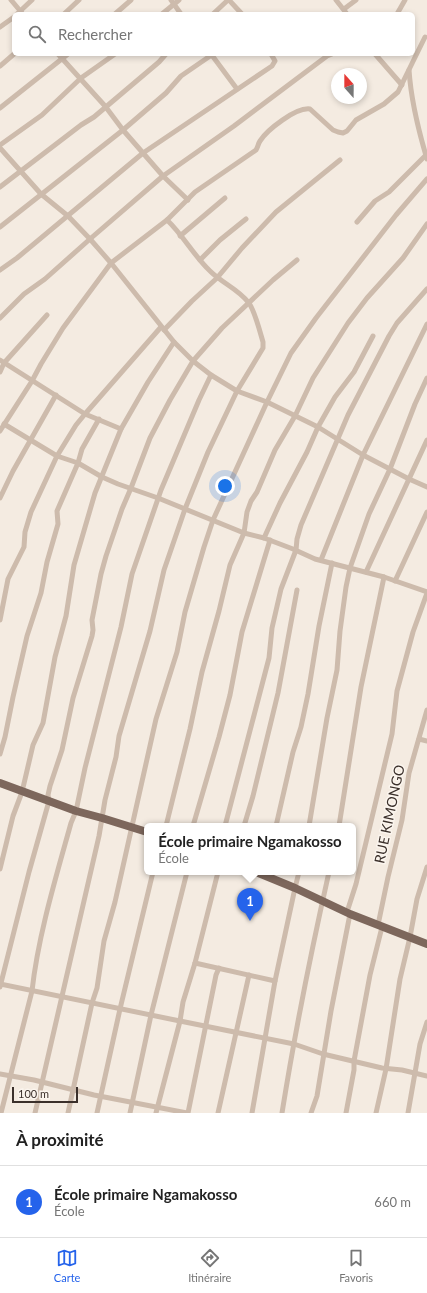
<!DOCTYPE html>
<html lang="fr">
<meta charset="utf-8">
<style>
body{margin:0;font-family:Lato,sans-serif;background:#f2f2f2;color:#222}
.compass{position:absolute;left:331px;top:68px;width:36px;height:36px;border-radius:50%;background:#fff;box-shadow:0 2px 6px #0003;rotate:339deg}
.scale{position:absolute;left:12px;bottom:10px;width:66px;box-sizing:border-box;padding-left:4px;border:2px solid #3b302b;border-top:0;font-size:11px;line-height:14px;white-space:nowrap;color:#3b302b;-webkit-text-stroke:3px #fbf5ee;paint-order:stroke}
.you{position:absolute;left:225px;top:486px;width:14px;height:14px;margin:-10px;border:3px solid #fff;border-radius:50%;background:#1a73e8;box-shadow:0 0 0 6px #1a73e833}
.badge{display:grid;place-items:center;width:26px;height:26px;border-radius:50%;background:#2563eb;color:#fff;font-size:13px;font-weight:700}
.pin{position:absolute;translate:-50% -33px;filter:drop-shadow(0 1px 2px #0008)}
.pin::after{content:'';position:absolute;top:21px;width:14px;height:12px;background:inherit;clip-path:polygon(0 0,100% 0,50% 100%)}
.popup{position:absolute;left:144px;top:823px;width:212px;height:52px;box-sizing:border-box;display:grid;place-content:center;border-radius:6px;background:#fff;filter:drop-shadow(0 1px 3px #0005);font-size:13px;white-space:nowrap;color:#767676}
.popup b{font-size:15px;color:#222}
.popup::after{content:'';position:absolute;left:50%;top:100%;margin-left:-8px;border:8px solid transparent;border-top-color:#fff}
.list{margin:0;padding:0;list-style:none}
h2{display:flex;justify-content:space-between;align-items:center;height:52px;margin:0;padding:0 16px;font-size:17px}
h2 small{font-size:13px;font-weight:400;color:#767676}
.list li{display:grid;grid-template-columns:26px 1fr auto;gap:12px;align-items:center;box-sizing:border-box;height:72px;padding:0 16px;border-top:1px solid #e0e0e0}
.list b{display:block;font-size:15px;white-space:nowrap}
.list p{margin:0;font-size:13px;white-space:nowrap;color:#767676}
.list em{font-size:13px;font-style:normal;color:#767676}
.icon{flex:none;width:22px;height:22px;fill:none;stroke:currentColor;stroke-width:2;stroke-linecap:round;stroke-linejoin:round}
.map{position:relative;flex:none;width:427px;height:1113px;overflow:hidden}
.search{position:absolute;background:#fff;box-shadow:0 2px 6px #0003;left:12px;right:12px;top:12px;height:44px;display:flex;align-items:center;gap:10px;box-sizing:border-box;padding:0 14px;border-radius:6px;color:#767676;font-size:15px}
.sheet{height:124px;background:#fff}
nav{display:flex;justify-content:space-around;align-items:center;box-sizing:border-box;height:56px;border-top:1px solid #e0e0e0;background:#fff;font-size:11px;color:#767676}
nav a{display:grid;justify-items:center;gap:2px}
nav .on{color:#2563eb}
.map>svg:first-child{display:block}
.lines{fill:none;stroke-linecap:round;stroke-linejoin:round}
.street{stroke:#cdbbac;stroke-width:5}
.primary{stroke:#7d675c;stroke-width:8}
.labels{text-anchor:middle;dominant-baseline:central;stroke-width:3;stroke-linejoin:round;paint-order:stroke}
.street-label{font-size:14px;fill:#3b302b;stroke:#fbf5ee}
</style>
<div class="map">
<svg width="427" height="1113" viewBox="0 0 427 1113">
<rect width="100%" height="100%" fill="#f4ebe1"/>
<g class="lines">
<g class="street">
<polyline points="11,0 22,13"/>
<polyline points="171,0 181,14"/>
<polyline points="229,0 242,14"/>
<polyline points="336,0 347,14"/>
<polyline points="344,9 356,0"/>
<polyline points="17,14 32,0"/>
<polyline points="64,14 79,0"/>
<polyline points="115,14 131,0"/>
<polyline points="162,14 179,0"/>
<polyline points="213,14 228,0"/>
<polyline points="397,14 405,0"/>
<polyline points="0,27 14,17"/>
<polyline points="58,54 105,106 123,130 163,176 188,200"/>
<polyline points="211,54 237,89"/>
<polyline points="375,54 402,85"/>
<polyline points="0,66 14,54"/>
<path d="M409,70C411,100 418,129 427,159"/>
<polyline points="0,108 68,54"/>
<polyline points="0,145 42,115 81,78 115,54"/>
<polyline points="0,148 41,194 68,216 90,239 111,263 174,342 193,361 211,375 237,391 267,402 318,427 363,455 409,479 427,487"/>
<polyline points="0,187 81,125 94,117 159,62 166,54"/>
<polyline points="357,222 375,201 389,192 426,155"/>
<polyline points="0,227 123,130 166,93 181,76 213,54"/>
<polyline points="180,236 225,198"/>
<polyline points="200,260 220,240 246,219"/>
<polyline points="0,270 17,258 143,153 272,66 275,61 271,54"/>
<polyline points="0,318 24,294 45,279 90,239 163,176 234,126 327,56 332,54"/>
<polyline points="164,330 192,301 217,278 242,248 276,212 340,160"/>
<polyline points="0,360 85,414 121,429"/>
<polyline points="0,372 4,363 47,315"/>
<polyline points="4,424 57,456 78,463 102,477 118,484 158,498 244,533 264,538 293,549 315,559 384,577 427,592"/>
<path d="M0,431L32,381L41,364L63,328L111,263L167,220L195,192L256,150C258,147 258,144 260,141C267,130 296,107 310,109L333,130L338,132L343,133L347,131L356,120L384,104L398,92L425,37"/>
<polyline points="0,498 13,471 56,395"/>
<polyline points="264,538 280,503 307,452 318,427 335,397 354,372 373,336"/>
<polyline points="321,560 363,455 427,324"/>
<polyline points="366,572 427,440"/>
<polyline points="395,581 427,512"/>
<polyline points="0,620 8,579 24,547 25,532 31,512 57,456 76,425 85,414 161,327"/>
<polyline points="419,739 427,741"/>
<polyline points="0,754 5,737 13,697 27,636 41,593 47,562 58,524 57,511 78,463 82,449 99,419"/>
<polyline points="166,826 190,729 202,672 219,611 230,565 244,533 247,512 251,501 257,492 275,450 295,416 313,378 348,323 367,298 403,258 427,224"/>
<polyline points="193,826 219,737 230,695 242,632 270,540"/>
<polyline points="225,826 269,658 272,628 281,589 296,550 297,539 301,525 348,415 389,336 397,323 427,289"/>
<polyline points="244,826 253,796 278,693 297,590"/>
<polyline points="276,826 293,752 301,727 308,694 319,626 332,563"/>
<polyline points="309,826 327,718 337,670 340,631 346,587 350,568 369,514 390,469 415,404 427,378"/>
<polyline points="339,826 361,687 384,577"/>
<polyline points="0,869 13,816 22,792 33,745 43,723 55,657 66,616 74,565 95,493 121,429 148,382 174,342"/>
<polyline points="347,912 356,884 392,734 397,691 413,632 427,593"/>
<polyline points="378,925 388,877 402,820 409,773 427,710"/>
<polyline points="195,963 275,981"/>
<polyline points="0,984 180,1021 294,1044 323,1054 382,1068 402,1070 427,1076"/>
<polyline points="0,987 29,872 49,801 48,795 50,786 62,750 73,698 92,636 93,630 92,620 101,574 106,556 122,509 131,488 150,438 170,400 193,361 222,328 273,280 297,260"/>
<polyline points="0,1074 34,1080 94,1095 187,1113"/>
<path d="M1,1113L32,991C38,936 56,877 71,823L76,811L85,768L121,627L132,574L161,490L199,400L211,375"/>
<path d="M35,1113L99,836L105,800L116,757L119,736L150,631L164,570L185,509L208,452L237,391L263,348V342C260,332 254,308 248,302C238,289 222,283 210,271C194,256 183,235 167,220"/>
<polyline points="68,1113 92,1003 97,988 104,941 115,902 156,719 177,652 185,612 204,547 213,520 267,402 291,353 316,318 396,215 427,179"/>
<polyline points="97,1113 120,1009 153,872"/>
<polyline points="130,1113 151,1015 187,872"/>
<polyline points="156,1113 180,1021 183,1002 195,963 218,872"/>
<polyline points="188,1113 216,975 219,968"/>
<polyline points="218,1113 249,975"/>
<polyline points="252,1113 275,981 295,888 299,872"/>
<path d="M282,1113C295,1032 311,952 329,872"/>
<polyline points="311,1113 317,1096 331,1011 350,914"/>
<polyline points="346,1113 354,1070 354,1061 370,975 382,927"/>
<polyline points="376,1113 386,1069 400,979 410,937 417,899 427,867"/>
<polyline points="408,1113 420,1044 427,1022"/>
</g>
<g class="primary">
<polyline points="0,783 76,811 102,818 147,832"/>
<polyline points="256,872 295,888 350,914 427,944"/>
</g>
</g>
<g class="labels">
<g class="street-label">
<text transform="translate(389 814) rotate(-78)">RUE KIMONGO</text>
</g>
</g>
</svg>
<svg class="compass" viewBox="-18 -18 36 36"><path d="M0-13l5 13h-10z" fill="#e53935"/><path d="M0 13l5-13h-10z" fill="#767676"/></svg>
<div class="scale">100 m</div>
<div class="you"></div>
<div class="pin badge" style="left:250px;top:921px">1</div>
<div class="popup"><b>École primaire Ngamakosso</b>École</div>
<div class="search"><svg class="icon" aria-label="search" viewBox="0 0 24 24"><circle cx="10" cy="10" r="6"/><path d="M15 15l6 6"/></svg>Rechercher</div>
</div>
<section class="sheet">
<h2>À proximité<small></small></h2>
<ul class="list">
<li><span class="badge">1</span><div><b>École primaire Ngamakosso</b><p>École</p></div><em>660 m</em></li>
</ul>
</section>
<nav>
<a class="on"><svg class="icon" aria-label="map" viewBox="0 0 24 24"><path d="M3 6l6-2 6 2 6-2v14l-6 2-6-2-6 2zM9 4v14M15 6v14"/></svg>Carte</a>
<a><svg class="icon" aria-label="directions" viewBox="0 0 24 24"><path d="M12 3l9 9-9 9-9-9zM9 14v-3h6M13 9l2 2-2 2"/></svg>Itinéraire</a>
<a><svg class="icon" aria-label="saved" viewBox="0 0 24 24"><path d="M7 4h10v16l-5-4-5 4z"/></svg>Favoris</a>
</nav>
